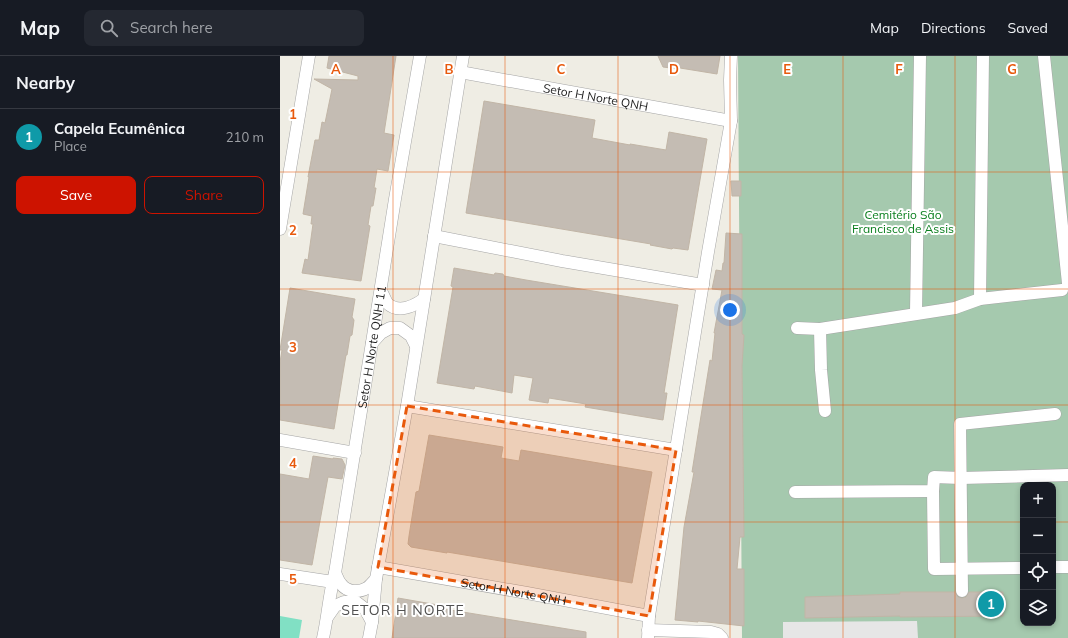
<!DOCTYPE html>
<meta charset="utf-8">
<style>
body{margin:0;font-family:Mulish,sans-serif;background:#242831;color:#f1f3f6}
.controls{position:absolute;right:12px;bottom:12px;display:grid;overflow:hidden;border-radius:8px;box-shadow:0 2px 6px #0003}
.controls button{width:36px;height:36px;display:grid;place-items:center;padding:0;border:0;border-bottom:1px solid #363941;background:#171b24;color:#f1f3f6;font:20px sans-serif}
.you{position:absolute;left:450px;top:254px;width:14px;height:14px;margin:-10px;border:3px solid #fff;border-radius:50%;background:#1a73e8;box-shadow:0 0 0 6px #1a73e833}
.badge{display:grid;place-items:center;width:26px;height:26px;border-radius:50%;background:#cd1300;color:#fff;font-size:13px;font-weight:700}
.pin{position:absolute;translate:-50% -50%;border:2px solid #fff;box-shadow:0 1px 4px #0006}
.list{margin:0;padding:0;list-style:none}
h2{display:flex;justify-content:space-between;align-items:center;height:52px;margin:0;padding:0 16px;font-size:17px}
h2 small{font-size:13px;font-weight:400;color:#9ea1a6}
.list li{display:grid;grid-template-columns:26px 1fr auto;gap:12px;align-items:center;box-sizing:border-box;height:56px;padding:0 16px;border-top:1px solid #363941}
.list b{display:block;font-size:15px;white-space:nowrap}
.list p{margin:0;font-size:13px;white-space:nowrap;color:#9ea1a6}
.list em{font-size:13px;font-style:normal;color:#9ea1a6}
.actions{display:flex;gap:8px;padding:12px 16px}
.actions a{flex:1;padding:9px 0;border:1px solid #cd1300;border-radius:8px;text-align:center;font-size:14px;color:#cd1300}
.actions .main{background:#cd1300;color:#fff}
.icon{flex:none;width:22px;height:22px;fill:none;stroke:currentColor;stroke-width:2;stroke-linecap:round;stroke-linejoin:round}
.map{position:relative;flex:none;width:788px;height:582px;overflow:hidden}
header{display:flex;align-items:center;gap:24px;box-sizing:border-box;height:56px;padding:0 20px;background:#171b24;border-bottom:1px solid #363941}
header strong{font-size:19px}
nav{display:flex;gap:22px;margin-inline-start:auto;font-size:14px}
.search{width:280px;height:36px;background:#242831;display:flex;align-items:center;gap:10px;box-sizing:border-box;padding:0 14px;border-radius:8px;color:#9ea1a6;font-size:15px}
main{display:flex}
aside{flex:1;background:#171b24}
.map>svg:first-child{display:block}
.cemetery{fill:#a5c9ae;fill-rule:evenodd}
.pitch{fill:#81e0c4}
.parking{fill:#e6e6e6}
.building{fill:#c4bcb3;stroke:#c1b5a6}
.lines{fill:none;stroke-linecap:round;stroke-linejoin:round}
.minor-casing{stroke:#a5a5a5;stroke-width:13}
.minor{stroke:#fff;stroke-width:12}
.marked{fill:#e8590c;fill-opacity:0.2;stroke:#e8590c;stroke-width:3;stroke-dasharray:8 5;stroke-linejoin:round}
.grid{fill:none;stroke:#e8590c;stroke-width:1;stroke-opacity:0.55}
.labels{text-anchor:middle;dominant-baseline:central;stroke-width:4;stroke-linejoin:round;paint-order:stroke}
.street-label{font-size:12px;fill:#1e1e1e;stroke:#fff}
.park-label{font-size:12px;fill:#0a7f1e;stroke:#fff}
.quarter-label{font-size:14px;letter-spacing:1px;fill:#515151;stroke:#fff}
.grid-label{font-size:13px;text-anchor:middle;font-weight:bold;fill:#e8590c;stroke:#fff;stroke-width:4;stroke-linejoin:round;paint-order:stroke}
</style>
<header>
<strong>Map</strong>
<div class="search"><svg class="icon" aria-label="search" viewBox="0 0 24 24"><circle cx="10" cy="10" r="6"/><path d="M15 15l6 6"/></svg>Search here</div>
<nav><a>Map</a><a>Directions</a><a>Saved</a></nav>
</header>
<main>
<aside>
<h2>Nearby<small></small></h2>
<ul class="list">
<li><span class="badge" style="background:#0f9aa8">1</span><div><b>Capela Ecumênica</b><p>Place</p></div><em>210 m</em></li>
</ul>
<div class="actions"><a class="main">Save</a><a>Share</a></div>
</aside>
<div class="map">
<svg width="788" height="582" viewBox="0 0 788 582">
<rect width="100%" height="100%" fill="#efede4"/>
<path class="cemetery" d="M458,0H788V582H462ZM743,429H773V567H743Z"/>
<polygon class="pitch" points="0,560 22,564 19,582 0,582"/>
<polygon class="parking" points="637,565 638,582 503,582 503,566"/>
<g class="building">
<polygon points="49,0 116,0 104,77 114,79 108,115 97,113 94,132 96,132 93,150 91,150 88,169 90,170 81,225 22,217 25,203 28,204 33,168 31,168 32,160 23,158 29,121 28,121 35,84 39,84 42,66 45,67 52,33 34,23 78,24 78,20 47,12"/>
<polygon points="378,0 440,0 437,18 400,12 398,13 383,11"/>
<polygon points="204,45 315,64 312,82 350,89 350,88 386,94 389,76 427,83 408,194 393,192 392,193 370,189 371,188 186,157"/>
<polygon points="451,125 461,125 461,140 452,140"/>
<polygon points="446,177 462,178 462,278 464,279 462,310 464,481 460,481 457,513 464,513 464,570 418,565 418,566 395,564 404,471 414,416 412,416 430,304 432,305 435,277 434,277 442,234 432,233 436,214 442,215 443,207 444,207"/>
<polygon points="174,212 214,219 215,217 223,218 224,220 246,224 398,249 384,337 387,337 383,364 305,351 306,348 269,342 268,347 249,344 253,322 234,319 232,337 195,330 194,333 157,327 173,231 171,230"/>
<polygon points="10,232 75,243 72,261 74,264 72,279 70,280 67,299 66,299 63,317 54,373 0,364 0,306 2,294 0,294"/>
<polygon points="149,379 223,391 221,402 239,405 241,394 372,416 352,527 167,496 167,497 131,491 128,488 129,480 136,436 139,435"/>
<polygon points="33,400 53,403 53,402 62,403 65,409 62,423 48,421 32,509 0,504 0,418 29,423"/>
<polygon points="620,536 675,536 678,541 682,542 686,541 689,536 723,536 723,560 620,561 620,560 525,562 525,541 620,538"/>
<polygon points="118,542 158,549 158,552 306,576 306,582 112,582"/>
</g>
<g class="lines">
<defs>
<g id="minor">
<polyline points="764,0 788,227"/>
<path id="s1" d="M180,16L451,65"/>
<polyline points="0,173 29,0"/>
<polyline points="154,180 282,205 423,229"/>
<path d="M101,235C103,238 105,244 107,247C118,258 134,250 144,243"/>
<polyline points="700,243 703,0"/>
<polyline points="636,257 640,0"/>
<polyline points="517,272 540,273 675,252 700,243 782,234"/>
<polyline points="540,273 541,314 545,355"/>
<polyline points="92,287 101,277 110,272 120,272 131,280 136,290"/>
<polyline points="127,350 396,394"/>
<polyline points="0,384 75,397"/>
<polyline points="653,435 654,513 743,512"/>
<polyline points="515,436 653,435 654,421 681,422 788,419"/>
<path id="s2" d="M98,511L247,537L369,560"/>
<polyline points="773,511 788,511"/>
<path d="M55,517C57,520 58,525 61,528C67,536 78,537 87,532C90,530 93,526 96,523"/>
<polyline points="0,518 53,526"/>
<polyline points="682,535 680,368 775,358"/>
<polyline points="48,560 55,550 64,546 76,546 85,553 92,566"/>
<polyline points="368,574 431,576 438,578 442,582"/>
<path id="s3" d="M43,582C48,560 49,538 55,517L115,143L140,0"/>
<polyline points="89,582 92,566 96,523 127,350 183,0"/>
<polyline points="368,582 369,560 428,196 451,65 450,24 451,0"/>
</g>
</defs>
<use href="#minor" class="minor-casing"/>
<use href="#minor" class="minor"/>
</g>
<path class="marked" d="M127,350L396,394L369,560L98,511Z"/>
<path class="grid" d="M113,0V582M225,0V582M338,0V582M450,0V582M563,0V582M675,0V582M0,116H788M0,233H788M0,349H788M0,466H743M773,466H788"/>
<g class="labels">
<g class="street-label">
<text stroke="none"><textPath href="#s1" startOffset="138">Setor H Norte QNH</textPath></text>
<text stroke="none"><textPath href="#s3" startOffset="295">Setor H Norte QNH 11</textPath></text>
<text stroke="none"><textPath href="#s2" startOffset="138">Setor H Norte QNH</textPath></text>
</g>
<g class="park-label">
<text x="623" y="158">Cemitério São<tspan x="623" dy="14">Francisco de Assis</tspan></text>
</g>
<g class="quarter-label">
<text x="123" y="554">SETOR H NORTE</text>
</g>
</g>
<g class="grid-label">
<text x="56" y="18">A</text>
<text x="169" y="18">B</text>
<text x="281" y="18">C</text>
<text x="394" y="18">D</text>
<text x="507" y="18">E</text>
<text x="619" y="18">F</text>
<text x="732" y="18">G</text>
<text x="13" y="63">1</text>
<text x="13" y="179">2</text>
<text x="13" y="296">3</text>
<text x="13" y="412">4</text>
<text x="13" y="528">5</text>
</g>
</svg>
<div class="controls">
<button>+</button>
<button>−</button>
<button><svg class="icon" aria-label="locate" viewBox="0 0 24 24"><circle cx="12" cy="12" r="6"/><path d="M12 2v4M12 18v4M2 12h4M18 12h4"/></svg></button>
<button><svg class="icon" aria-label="layers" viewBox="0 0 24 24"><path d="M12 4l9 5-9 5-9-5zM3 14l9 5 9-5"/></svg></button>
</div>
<div class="you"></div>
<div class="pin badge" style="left:711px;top:548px;background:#0f9aa8">1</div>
</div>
</main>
